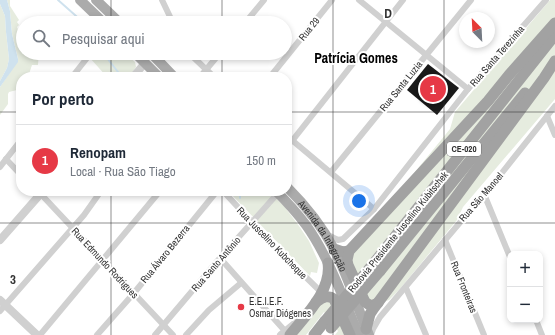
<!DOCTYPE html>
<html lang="pt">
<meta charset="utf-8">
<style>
body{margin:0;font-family:"Archivo Narrow",sans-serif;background:#f6f6f7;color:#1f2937}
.controls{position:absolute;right:12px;bottom:12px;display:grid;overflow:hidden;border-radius:8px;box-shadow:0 2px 6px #0003}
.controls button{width:36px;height:36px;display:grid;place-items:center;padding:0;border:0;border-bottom:1px solid #e0e1e3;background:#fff;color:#1f2937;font:20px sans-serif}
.compass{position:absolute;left:459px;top:12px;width:36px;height:36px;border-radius:50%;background:#fff;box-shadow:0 2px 6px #0003;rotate:336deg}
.you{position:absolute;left:359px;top:201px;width:14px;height:14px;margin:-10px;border:3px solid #fff;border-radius:50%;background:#1a73e8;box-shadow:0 0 0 6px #1a73e833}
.badge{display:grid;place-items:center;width:26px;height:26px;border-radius:50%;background:#e63946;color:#fff;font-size:13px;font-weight:700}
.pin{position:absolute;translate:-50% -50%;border:2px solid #fff;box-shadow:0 1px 4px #0006}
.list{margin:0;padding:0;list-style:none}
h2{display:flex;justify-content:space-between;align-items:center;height:52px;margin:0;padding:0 16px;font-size:17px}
h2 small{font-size:13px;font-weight:400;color:#747a83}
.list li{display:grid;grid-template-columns:26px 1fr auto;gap:12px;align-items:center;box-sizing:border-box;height:72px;padding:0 16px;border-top:1px solid #e0e1e3}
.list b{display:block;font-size:15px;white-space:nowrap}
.list p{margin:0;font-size:13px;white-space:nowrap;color:#747a83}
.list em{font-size:13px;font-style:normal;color:#747a83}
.icon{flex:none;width:22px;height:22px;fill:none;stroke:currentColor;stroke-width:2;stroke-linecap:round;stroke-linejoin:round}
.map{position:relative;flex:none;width:555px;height:335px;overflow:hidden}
.search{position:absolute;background:#fff;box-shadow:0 2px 6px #0003;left:16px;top:16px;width:276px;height:44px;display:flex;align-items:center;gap:10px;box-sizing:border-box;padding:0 14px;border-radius:22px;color:#747a83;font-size:15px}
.panel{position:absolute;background:#fff;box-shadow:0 2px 6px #0003;left:16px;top:72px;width:276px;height:124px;border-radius:16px}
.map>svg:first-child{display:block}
.green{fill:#e6ecdf}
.water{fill:#cfe2ee}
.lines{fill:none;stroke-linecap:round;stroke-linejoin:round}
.stream{stroke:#cfe2ee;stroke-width:2}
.building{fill:#1a1a1a}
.minor{stroke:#d0d0d0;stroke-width:6}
.tertiary{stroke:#d0d0d0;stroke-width:8}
.primary{stroke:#ababab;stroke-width:10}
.trunk{stroke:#a2a2a2;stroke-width:11}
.trunk-bridge{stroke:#a2a2a2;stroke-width:11}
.grid{fill:none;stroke:#333;stroke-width:1;stroke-opacity:0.55}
.poi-dot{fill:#e63946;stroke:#fff;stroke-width:1.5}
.labels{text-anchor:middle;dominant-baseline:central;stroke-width:4;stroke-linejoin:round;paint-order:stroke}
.shield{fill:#fff;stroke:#707070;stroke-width:1}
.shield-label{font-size:9px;font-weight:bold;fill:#333}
.street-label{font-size:10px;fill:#333;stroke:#fff}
.poi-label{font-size:10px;fill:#333;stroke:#fff;text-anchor:start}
.district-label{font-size:14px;font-weight:bold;fill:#000;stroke:#fff}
.grid-label{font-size:13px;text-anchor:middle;font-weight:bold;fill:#333;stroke:#fff;stroke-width:4;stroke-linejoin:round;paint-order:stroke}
</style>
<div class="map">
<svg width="555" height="335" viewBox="0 0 555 335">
<rect width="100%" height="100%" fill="#fff"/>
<g class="green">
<polygon points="7,0 10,0 10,6 19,20 17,22 19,25 17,27 21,38 18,40 23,48 23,53 39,53 38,65 32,65 28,77 21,77 21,89 9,92 8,94 8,104 0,115 0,87 17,62 18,59 12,34 10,11"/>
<polygon points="550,0 555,0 555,99 463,207 457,220 399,290 389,300 371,306 350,260 362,237 450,129 455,112"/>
<polygon points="0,4 5,16 6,32 9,59 7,68 0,81"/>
<polygon points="94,53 107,53 109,54 110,53 125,53 135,62 136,67 129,77 107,77 90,58"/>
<polygon points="228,191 268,191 284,206 299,226 309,241 319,263 317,273 311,272 310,276"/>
<polygon points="322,302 331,302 346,335 335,335 338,331 324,312 306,335 294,335"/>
</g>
<polygon class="water" points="0,0 7,0 10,11 12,34 18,59 18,62 0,87 0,81 7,68 9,59 6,32 5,16 0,4"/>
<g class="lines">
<g class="stream">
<polyline points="58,0 84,23"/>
<polyline points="103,53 122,77"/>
<polyline points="240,191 240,198"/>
</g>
</g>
<polygon class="building" points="428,64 459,88 437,115 407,90"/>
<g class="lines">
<g class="minor">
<polyline points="162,0 173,23"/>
<polyline points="359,0 468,89"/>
<polyline points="245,23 264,0"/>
<polyline points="189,53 214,77"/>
<polyline points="72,77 91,53"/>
<polyline points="200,77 220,53"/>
<polyline points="270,77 332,0"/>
<polyline points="547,116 555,135"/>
<polyline points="287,136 374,209"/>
<polyline points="292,141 403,0"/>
<polyline points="6,159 21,175"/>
<polyline points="0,167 21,140"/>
<polyline points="331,172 471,0"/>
<polyline points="38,191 173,335"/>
<polyline points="223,191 276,248 319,290 320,295"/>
<polyline points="484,194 510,257"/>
<polyline points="328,235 338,240 343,239 374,209 468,89 546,0"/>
<polyline points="445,240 484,335"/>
<polyline points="220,258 285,331"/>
<polyline points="406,288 426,335"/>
<polyline points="0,311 84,215 101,191"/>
<polyline points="536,320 542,335"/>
<polyline points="40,335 160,191"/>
<polyline points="97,335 134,293 217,191"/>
<polyline points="155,335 220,258 278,193"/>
<polyline points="186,335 209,310 241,283"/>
<polyline points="371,335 373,329 380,317 501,174 555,106"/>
</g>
<g class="tertiary">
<polyline points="133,77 145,63"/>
<polyline points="0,240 43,191"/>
<polyline points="0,300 37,335"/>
<polyline points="281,335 297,322"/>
</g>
<g class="primary">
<polyline points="80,0 104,23"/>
<polyline points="96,0 120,23"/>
<polyline points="135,53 159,77"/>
<polyline points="151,53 174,77"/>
<path id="s1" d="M287,187C305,205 322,226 334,249C348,276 357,307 369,335"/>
<path d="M276,191C287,202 297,213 306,225C329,257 343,299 359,335"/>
</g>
<g class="trunk">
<polyline points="334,249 343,252 349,251"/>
<polyline points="374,263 555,35"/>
<polyline points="380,271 525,93"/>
<path d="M316,302C322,298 327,294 334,299L350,335"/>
<polyline points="378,303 371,306 365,302 348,265 347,260 349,251 488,101 509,75 555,23"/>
<polyline points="366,329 370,314 374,308 544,78 555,61"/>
<path d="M290,335C306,315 332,290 328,263"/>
<polyline points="314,335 325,321"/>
</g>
<g class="trunk-bridge">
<polyline points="325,321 374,263"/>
<polyline points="331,328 380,271"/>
</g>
</g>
<path class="grid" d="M111,0V23M222,0V23M333,0V335M444,0V335M111,53V77M222,53V77M0,112H21M287,112H555M111,191V335M222,191V335M0,223H555"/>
<circle class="poi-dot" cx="241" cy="307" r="4"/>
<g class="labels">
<rect class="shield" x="447" y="142" width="34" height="14" rx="3"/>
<g class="shield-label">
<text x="464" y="149">CE-020</text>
</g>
<g class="street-label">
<text transform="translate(309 29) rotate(-51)">Rua 29</text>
<text transform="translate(497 56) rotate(-49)">Rua Santa Terezinha</text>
<text transform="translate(401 86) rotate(-51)">Rua Santa Luzia</text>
<text transform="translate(481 197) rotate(-49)">Rua São Manoel</text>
<text transform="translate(398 232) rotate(-51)">Rodovia Presidente Juscelino Kubitschek</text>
<text stroke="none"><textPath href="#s1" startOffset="61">Avenida da Integração</textPath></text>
<text transform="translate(272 243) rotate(46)">Rua Juscelino Kubcheque</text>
<text transform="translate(165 254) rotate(-51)">Rua Álvaro Bezerra</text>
<text transform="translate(105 263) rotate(47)">Rua Edmundo Rodrigues</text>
<text transform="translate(216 264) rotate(-49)">Rua Santo Antônio</text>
<text transform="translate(464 287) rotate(68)">Rua Fronteiras</text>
</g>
<g class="poi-label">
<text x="249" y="301">E.E.I.E.F.<tspan x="249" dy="12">Osmar Diógenes</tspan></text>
</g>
<g class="district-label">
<text x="356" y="58">Patrícia Gomes</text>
</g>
</g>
<g class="grid-label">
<text x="388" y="18">D</text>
<text x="13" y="284">3</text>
</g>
</svg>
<div class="controls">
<button>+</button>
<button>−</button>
</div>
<svg class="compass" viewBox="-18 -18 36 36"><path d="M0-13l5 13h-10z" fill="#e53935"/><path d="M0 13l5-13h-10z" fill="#747a83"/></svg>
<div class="you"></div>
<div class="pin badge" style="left:433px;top:89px">1</div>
<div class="search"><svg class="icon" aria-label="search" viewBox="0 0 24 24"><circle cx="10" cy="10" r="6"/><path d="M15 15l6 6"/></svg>Pesquisar aqui</div>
<section class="panel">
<h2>Por perto<small></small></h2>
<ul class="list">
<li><span class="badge">1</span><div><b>Renopam</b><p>Local · Rua São Tiago</p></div><em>150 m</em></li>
</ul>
</section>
</div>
